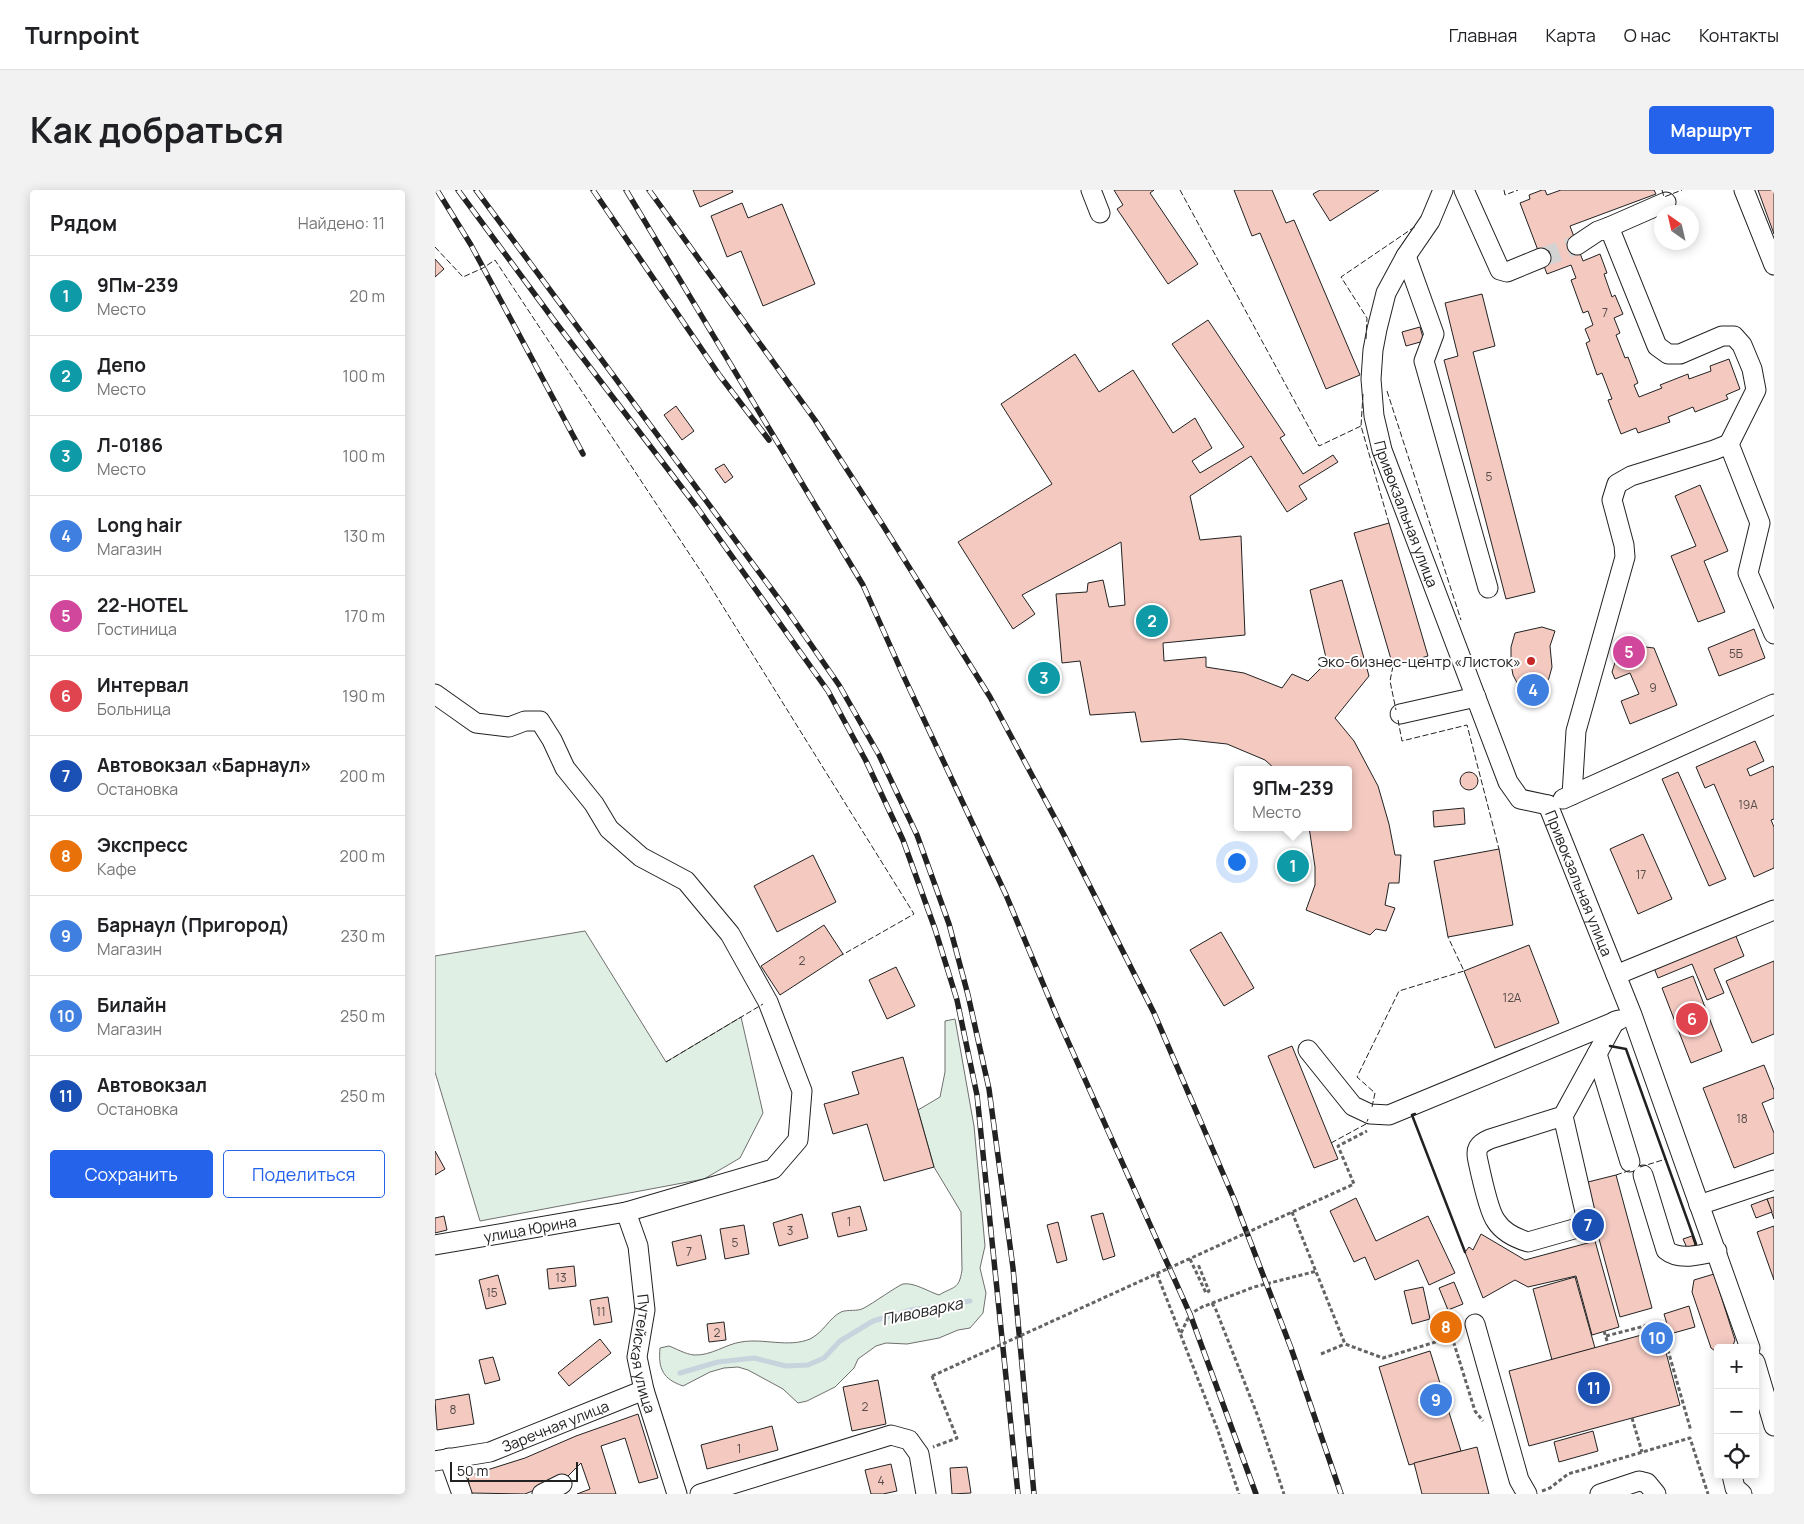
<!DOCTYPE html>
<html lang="ru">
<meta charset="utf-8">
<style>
body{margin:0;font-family:Manrope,sans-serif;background:#f2f2f2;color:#202124}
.controls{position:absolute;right:15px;bottom:15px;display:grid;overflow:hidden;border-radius:5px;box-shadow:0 2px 12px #0003}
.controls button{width:45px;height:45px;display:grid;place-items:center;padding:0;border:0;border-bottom:1px solid #e0e0e0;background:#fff;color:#202124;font:25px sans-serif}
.compass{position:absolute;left:1219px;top:15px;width:45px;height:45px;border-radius:50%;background:#fff;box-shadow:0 2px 12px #0003;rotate:326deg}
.scale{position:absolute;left:15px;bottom:12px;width:128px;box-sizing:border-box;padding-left:5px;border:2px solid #222;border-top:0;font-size:14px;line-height:18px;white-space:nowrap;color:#222;-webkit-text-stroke:4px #fff;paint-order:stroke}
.you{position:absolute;left:801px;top:671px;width:18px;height:18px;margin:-12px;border:4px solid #fff;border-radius:50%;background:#1a73e8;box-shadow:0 0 0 8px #1a73e833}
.badge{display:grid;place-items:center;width:32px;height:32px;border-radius:50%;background:#2563eb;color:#fff;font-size:16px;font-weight:700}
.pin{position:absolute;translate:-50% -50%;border:2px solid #fff;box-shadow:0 1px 5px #0006}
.popup{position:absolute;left:799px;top:576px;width:118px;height:65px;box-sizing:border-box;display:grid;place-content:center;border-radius:5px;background:#fff;filter:drop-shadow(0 1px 4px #0005);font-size:16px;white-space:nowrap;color:#757577}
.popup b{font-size:19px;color:#202124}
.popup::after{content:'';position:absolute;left:50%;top:100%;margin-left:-10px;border:10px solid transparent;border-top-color:#fff}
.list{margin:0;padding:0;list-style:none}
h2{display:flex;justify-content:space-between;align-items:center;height:65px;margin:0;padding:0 20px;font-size:21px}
h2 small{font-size:16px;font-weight:400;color:#757577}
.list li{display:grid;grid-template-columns:32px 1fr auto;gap:15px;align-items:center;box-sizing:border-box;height:80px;padding:0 20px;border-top:1px solid #e0e0e0}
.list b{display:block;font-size:19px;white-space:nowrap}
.list p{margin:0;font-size:16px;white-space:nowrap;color:#757577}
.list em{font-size:16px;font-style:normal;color:#757577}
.actions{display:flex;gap:10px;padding:15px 20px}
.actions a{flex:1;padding:11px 0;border:1px solid #2563eb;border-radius:5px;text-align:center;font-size:18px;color:#2563eb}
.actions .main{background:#2563eb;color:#fff}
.icon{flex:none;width:28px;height:28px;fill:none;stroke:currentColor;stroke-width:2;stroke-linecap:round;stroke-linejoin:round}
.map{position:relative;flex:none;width:1339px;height:1304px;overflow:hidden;border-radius:5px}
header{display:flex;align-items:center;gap:30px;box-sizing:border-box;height:70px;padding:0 25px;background:#fff;border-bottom:1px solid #e0e0e0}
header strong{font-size:24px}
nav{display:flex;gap:28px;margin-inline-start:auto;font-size:18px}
.intro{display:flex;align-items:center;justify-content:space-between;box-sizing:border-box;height:120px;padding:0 30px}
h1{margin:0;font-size:35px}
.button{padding:12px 22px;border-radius:5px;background:#2563eb;color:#fff;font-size:18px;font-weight:700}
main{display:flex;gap:30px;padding:0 30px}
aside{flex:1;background:#fff;border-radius:5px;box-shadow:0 2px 12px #0003}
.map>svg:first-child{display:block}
.green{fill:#e0efe3;stroke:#6f6f6f}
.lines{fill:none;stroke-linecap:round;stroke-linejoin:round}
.stream{stroke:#c7d3dd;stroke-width:5}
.building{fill:#f3c9c0;stroke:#222}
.minor-tunnel{stroke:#d3d3d3;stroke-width:19;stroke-dasharray:19 9;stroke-linecap:butt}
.minor-casing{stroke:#222;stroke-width:21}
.path{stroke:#646464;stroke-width:3;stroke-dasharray:4 2.5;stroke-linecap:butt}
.minor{stroke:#fff;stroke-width:19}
.rail-casing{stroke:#222;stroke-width:5.5}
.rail{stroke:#fff;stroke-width:4;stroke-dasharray:11;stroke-linecap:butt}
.path-bridge{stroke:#646464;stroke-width:3;stroke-dasharray:4 2.5;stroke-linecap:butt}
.fence{stroke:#222;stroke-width:1;stroke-dasharray:6 2.5;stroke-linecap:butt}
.wall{stroke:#222;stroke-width:2.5}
.poi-dot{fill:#c62828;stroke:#fff;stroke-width:2}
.labels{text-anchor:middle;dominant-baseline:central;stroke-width:4;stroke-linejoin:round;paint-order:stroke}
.number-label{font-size:12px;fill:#564c4a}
.street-label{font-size:15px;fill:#222;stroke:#fff}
.poi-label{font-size:15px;fill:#222;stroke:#fff;text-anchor:end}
.water-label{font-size:16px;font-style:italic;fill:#222;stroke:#fff}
</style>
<header>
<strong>Turnpoint</strong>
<nav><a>Главная</a><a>Карта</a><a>О нас</a><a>Контакты</a></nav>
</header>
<div class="intro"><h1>Как добраться</h1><a class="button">Маршрут</a></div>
<main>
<aside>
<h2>Рядом<small>Найдено: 11</small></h2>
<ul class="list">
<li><span class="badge" style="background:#0f9aa8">1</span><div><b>9Пм-239</b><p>Место</p></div><em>20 m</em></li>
<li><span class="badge" style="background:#0f9aa8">2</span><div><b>Депо</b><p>Место</p></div><em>100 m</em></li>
<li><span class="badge" style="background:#0f9aa8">3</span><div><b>Л-0186</b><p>Место</p></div><em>100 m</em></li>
<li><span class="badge" style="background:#3f7fe0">4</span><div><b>Long hair</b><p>Магазин</p></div><em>130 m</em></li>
<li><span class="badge" style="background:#d1479c">5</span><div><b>22-HOTEL</b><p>Гостиница</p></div><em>170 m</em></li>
<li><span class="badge" style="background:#e0444e">6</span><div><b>Интервал</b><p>Больница</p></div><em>190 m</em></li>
<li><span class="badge" style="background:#1a4fb4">7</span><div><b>Автовокзал «Барнаул»</b><p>Остановка</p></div><em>200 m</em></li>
<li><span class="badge" style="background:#e8710a">8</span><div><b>Экспресс</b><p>Кафе</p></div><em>200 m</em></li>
<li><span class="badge" style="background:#3f7fe0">9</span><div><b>Барнаул (Пригород)</b><p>Магазин</p></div><em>230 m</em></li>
<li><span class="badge" style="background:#3f7fe0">10</span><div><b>Билайн</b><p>Магазин</p></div><em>250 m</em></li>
<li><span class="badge" style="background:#1a4fb4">11</span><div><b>Автовокзал</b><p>Остановка</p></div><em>250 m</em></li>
</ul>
<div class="actions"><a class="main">Сохранить</a><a>Поделиться</a></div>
</aside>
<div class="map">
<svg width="1339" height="1304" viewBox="0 0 1339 1304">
<rect width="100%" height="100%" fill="#fff"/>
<g class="green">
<polygon points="150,741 231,872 306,827 328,923 305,968 269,989 45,1031 0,882 0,766"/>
<path d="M520,829L539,936L550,1056L545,1078L551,1103L548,1123L535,1138L523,1140L504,1148L472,1154L451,1153L441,1156L423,1169L419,1178L400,1197L372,1211L363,1213L348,1199L313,1180L303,1177L289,1178L275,1182L248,1196C228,1189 223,1179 225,1158L234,1156C242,1159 250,1164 259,1165C276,1166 291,1154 306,1152C329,1148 353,1158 375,1149C389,1142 394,1128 406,1122C413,1119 422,1122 429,1118C437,1114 462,1096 468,1094C479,1092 494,1102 504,1105C519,1096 524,1100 527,1080L526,1022L499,977L483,920L505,907L510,882V831Z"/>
</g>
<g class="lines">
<polyline class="stream" points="245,1183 283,1172 319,1168 351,1176 373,1175 389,1168 405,1151 438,1131 476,1120 535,1111"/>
</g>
<g class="building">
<polygon points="258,0 297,0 298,2 265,17"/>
<polygon points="679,0 719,0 715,3 763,74 733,94 682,19 688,15"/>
<polygon points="799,0 837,0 851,33 859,30 925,185 891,199 825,43 817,46"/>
<polygon points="885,0 944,0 895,31 878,4"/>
<polygon points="1107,0 1110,0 1112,5 1126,0 1219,0 1221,4 1135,36 1148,71 1165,64 1172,83 1169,84 1177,107 1180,105 1188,124 1179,128 1185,143 1181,145 1190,168 1193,167 1203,193 1199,195 1204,207 1227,198 1225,195 1253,184 1254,189 1276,181 1275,176 1294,169 1305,199 1291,205 1293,209 1260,222 1258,217 1233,227 1235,232 1203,243 1201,238 1186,244 1173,210 1177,209 1167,183 1162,185 1151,153 1155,151 1150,139 1158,135 1153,121 1148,123 1136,90 1141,88 1136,75 1112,84 1085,13 1095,9 1094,5"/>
<polygon points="1323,0 1339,0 1339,44"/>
<polygon points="307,13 313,28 347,14 380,94 328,116 306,61 292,67 276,26"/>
<polygon points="0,69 9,79 0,87"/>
<polygon points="1047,104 1060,156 1038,162 1100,402 1071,409 1009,170 1023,166 1010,113"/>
<polygon points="773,130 850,245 845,248 868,284 898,265 903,272 864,296 872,309 852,322 816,266 755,306 765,350 806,346 810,445 728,453 729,471 771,467 771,477 809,483 847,498 857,484 873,491 892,472 875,400 907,390 934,486 900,528 919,551 943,596 954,634 960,665 966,665 964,693 954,693 950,715 960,718 951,741 941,739 935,745 871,720 880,695 880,677 874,637 913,637 913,580 841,580 830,570 792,554 746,549 706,552 700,522 655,525 645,471 627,473 621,404 652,402 653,393 668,390 674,417 690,415 686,352 587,405 600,424 578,439 523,352 617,294 566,214 640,164 664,202 698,180 738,243 760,228 777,258 757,271 765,283 809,257 737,154"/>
<polygon points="985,137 989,151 971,156 967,142"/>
<polygon points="241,216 259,241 247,250 229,225"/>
<polygon points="289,274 298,287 290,293 280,279"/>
<polygon points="1265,295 1293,361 1269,371 1290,422 1263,432 1236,366 1261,356 1240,306"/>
<polygon points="954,333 993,466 958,476 919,343"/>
<polygon points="1107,437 1120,441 1115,456 1117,477 1114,488 1103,509 1090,508 1078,485 1076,474 1076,457 1080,443"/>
<polygon points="1319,439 1330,468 1284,486 1273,458"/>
<polygon points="1198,446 1202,456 1219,458 1242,515 1195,534 1186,511 1204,504 1195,483 1180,489 1177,482 1183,463 1180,454"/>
<polygon points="1320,551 1329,571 1312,579 1315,586 1338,576 1339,578 1339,629 1336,630 1339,637 1339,678 1319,687 1279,594 1270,598 1261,577"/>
<polygon points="1243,582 1291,689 1274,696 1227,589"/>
<circle cx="1034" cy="591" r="9"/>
<polygon points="1029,618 1030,634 999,637 998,621"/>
<polygon points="1208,644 1237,709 1203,724 1175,659"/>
<polygon points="1064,659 1078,735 1013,747 999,671"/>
<polygon points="378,665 401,712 342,742 319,696"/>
<polygon points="389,735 408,764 345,805 326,776"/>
<polygon points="1298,739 1309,766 1279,779 1289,803 1272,810 1257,774 1223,788 1217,773"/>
<polygon points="786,742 819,798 789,816 755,760"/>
<polygon points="1094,755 1124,833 1060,858 1029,781"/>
<polygon points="1339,771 1339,844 1317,853 1291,791"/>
<polygon points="461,777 480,816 452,829 434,790"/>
<polygon points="1258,786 1287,861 1256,873 1227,798"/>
<polygon points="857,856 903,969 879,978 833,866"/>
<polygon points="468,867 499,977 449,991 432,934 398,944 389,914 424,904 417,882"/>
<polygon points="1329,875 1339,900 1339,908 1327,913 1339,943 1339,963 1299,978 1268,898"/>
<polygon points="0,961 10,979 0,985"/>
<polygon points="1181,985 1217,1118 1185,1127 1149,993"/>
<polygon points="1339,1007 1339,1029 1332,1009"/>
<polygon points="921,1008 941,1051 993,1026 1020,1083 994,1095 983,1070 940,1090 930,1067 919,1072 895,1021"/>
<polygon points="1332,1009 1337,1022 1321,1028 1316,1015"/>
<polygon points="425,1016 432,1040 403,1047 397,1023"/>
<polygon points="668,1023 680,1066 668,1070 656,1026"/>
<polygon points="367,1024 373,1048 344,1056 338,1033"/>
<polygon points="9,1026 12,1040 0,1043 0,1028"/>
<polygon points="623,1032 632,1070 622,1073 612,1035"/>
<polygon points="309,1035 314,1064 290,1069 285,1039"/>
<polygon points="1339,1036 1339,1090 1322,1042"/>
<polygon points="1046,1044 1090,1070 1160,1051 1184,1137 1157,1145 1141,1086 1093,1097 1080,1090 1048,1108 1030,1062 1034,1057 1038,1060"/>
<polygon points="266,1045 271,1069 242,1076 237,1052"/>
<polygon points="1257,1046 1260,1055 1252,1058 1248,1049"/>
<polygon points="139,1076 141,1096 114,1099 112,1079"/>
<polygon points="1279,1084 1300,1150 1297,1158 1283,1158 1283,1163 1276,1158 1257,1102 1259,1090"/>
<polygon points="63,1085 71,1114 51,1119 44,1090"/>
<polygon points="1140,1087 1160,1158 1117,1170 1098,1099"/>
<polygon points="1019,1092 1028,1114 1013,1120 1004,1098"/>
<polygon points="988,1097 995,1129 977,1134 969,1101"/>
<polygon points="173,1107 177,1132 159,1135 155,1110"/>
<polygon points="1254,1116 1260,1137 1235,1144 1229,1124"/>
<polygon points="289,1132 291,1150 274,1152 272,1134"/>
<polygon points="1225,1140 1245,1215 1094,1256 1074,1181"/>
<polygon points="165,1149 176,1163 134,1196 123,1183"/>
<polygon points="995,1161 1026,1261 974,1275 944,1177"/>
<polygon points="58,1167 65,1190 50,1194 44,1170"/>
<polygon points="443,1190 451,1234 417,1241 408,1197"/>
<polygon points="34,1204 39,1234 2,1240 0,1210"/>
<polygon points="203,1224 223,1288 204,1293 190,1248 166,1256 181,1304 142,1304 155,1299 146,1273 132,1287 90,1304 35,1303 33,1286 90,1268 141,1246"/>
<polygon points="337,1236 343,1260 272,1279 266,1255"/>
<polygon points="1158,1241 1163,1261 1124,1272 1119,1252"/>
<polygon points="1042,1257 1054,1304 987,1304 979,1273"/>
<polygon points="456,1274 462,1301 448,1304 436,1304 430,1280"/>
<polygon points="532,1277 536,1303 517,1304 515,1278"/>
</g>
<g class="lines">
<polyline class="minor-tunnel" points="1106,68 1142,55"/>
<defs>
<g id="minor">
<polyline points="656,0 665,23"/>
<path id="s1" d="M1008,0L995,31L971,66L951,103L942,139L938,160L936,189L939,226L947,260L1073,592L1085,609L1113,615"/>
<polyline points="1029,0 1065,80 1072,82 1106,68"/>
<polyline points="1309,0 1339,75"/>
<polyline points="1174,37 1231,12"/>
<polyline points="1142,55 1163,41 1174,37 1222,156 1233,164 1245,164 1287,146 1299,146 1307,155 1317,179 1321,200 1294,254 1325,333 1313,383 1339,444"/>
<polyline points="971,66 999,144 989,171 1053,398"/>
<polyline points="0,504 41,533 74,537 90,531 105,531 117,550 130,578 159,614 174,639 206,667 251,691 295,744 333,812 367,901 363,950 338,979 191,1022 0,1055"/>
<polyline points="965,524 1041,507"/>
<polyline points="1137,605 1141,541 1190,367 1189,355 1177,310 1182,294 1196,286 1279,260 1294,254"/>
<polyline points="1128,609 1339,514"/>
<path id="s2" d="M1113,615L1197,825L1315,1158"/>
<polyline points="1181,785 1339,720"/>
<polyline points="873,860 918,916 935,924 954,925 1184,830"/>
<polyline points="1162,864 1195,972"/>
<path d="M1128,926L1055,949C1043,954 1040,959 1043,971C1046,985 1054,1022 1061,1031C1068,1042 1080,1048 1093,1052L1153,1035L1128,926L1180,831"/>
<path d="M1208,985L1231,1060C1244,1071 1266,1065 1282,1061"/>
<polyline points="1264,1015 1339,990"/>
<path id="s3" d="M191,1022L203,1056L210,1120L202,1167L209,1200L242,1304"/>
<polyline points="1040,1134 1084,1290 1092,1304"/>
<polyline points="1320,1172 1339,1236"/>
<polyline points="14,1268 27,1304"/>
<path id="s4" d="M0,1271L55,1262L209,1200"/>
<polyline points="1297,1285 1300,1298 1307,1304"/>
<polyline points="107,1304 127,1294"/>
<polyline points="265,1304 456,1245 474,1250 484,1264 491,1304"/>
<polyline points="1165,1304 1204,1291 1212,1293 1221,1304"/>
</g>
</defs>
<use href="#minor" class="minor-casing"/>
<g class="path">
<polyline points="866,1018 919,994 903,956 932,941"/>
<polyline points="857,1022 910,1154 948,1168 1017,1147 1040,1221 1048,1231"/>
<polyline points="755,1069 771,1103 774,1101 763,1074"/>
<polyline points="722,1084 782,1238 804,1304"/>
<polyline points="777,1113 781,1120 822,1224 849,1304"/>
<polyline points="1169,1141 1173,1154"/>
<polyline points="746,1143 755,1124 767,1117 819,1097 882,1081"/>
<polyline points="1171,1146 1225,1132 1256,1241"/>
<polyline points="886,1164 910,1154"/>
<polyline points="497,1186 522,1248 498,1257"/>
<polyline points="1197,1228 1207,1262"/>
<polyline points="1107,1301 1115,1298 1133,1284 1255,1248 1273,1304"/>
</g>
<use href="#minor" class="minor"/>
<defs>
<g id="rail">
<polyline points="2,0 36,55 148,264"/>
<polyline points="23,0 118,129 261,316 393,501 431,571 468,650 500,739 522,810 542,905 583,1304"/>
<polyline points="41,0 352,420 404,495 444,565 482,645 514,734 533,805 554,899 578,1078 599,1304"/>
<polyline points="158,0 285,186 334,250"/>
<polyline points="191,0 428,395 469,487 571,705 622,827 755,1124 821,1304"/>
<polyline points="214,0 380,230 449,337 555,507 629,645 719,823 799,1009 856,1158 906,1304"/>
</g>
</defs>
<use href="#rail" class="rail-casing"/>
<use href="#rail" class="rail"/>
<polyline class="path-bridge" points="497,1186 866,1018"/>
<g class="fence">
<polyline points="745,0 884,256 926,236"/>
<polyline points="1069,0 1070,5 1083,0"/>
<polyline points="1227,0 1229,7 1247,0"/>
<polyline points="0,57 28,87 48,78 60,70 269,386 479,724 407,765"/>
<polyline points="931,149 932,128 906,87 981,36"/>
<polyline points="952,201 1026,430"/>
<polyline points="928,204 926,236 954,333"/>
<polyline points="958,476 955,491 961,520"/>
<polyline points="963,530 967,551 1032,535 1064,659"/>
<polyline points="231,872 328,814"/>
<polyline points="937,917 940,903 922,887 964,801 1029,781 1013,747"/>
<polyline points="896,953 931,934 933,929"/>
<polyline points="1205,977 1231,969"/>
<polyline points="1181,985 1196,980"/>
</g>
<g class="wall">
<polyline points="1175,856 1191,859 1261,1054"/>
<polyline points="980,924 977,925 1030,1062"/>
</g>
</g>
<circle class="poi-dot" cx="1096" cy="471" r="5"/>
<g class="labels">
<g class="number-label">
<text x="1170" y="122">7</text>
<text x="1054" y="286">5</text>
<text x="1301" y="463">5Б</text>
<text x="1218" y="497">9</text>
<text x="1313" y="614">19А</text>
<text x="1206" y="684">17</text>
<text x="367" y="770">2</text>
<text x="1077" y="807">12А</text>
<text x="1307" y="928">18</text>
<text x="414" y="1031">1</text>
<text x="355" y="1040">3</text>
<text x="300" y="1052">5</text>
<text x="254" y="1061">7</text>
<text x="126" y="1087">13</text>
<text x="57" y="1102">15</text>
<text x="166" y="1121">11</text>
<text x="282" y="1142">2</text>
<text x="430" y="1216">2</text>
<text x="18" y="1219">8</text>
<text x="304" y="1258">1</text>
<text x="446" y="1290">4</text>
</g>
<g class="street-label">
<text stroke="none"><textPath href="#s1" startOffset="346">Привокзальная улица</textPath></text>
<text stroke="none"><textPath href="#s2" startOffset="84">Привокзальная улица</textPath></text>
<text transform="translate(95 1039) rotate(-10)">улица Юрина</text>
<text stroke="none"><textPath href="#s3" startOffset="145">Путейская улица</textPath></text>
<text stroke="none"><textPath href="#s4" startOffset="126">Заречная улица</textPath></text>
</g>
<g class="poi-label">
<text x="1086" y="471">Эко-бизнес-центр «Листок»</text>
</g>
<g class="water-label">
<text transform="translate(487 1121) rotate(-12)">Пивоварка</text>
</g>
</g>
</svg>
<div class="controls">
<button>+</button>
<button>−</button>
<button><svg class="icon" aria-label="locate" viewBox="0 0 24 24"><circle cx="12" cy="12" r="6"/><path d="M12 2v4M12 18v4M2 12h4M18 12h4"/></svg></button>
</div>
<svg class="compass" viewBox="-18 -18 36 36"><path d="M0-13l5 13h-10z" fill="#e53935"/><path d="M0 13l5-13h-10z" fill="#757577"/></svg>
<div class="scale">50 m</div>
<div class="you"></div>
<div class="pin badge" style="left:858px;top:676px;background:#0f9aa8">1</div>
<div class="popup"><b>9Пм-239</b>Место</div>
<div class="pin badge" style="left:717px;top:431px;background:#0f9aa8">2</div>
<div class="pin badge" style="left:609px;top:488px;background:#0f9aa8">3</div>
<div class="pin badge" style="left:1098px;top:500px;background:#3f7fe0">4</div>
<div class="pin badge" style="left:1194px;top:462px;background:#d1479c">5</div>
<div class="pin badge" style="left:1257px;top:829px;background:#e0444e">6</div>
<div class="pin badge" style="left:1153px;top:1035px;background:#1a4fb4">7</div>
<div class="pin badge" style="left:1011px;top:1137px;background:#e8710a">8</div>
<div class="pin badge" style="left:1001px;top:1210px;background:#3f7fe0">9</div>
<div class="pin badge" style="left:1222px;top:1148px;background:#3f7fe0">10</div>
<div class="pin badge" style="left:1159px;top:1198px;background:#1a4fb4">11</div>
</div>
</main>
